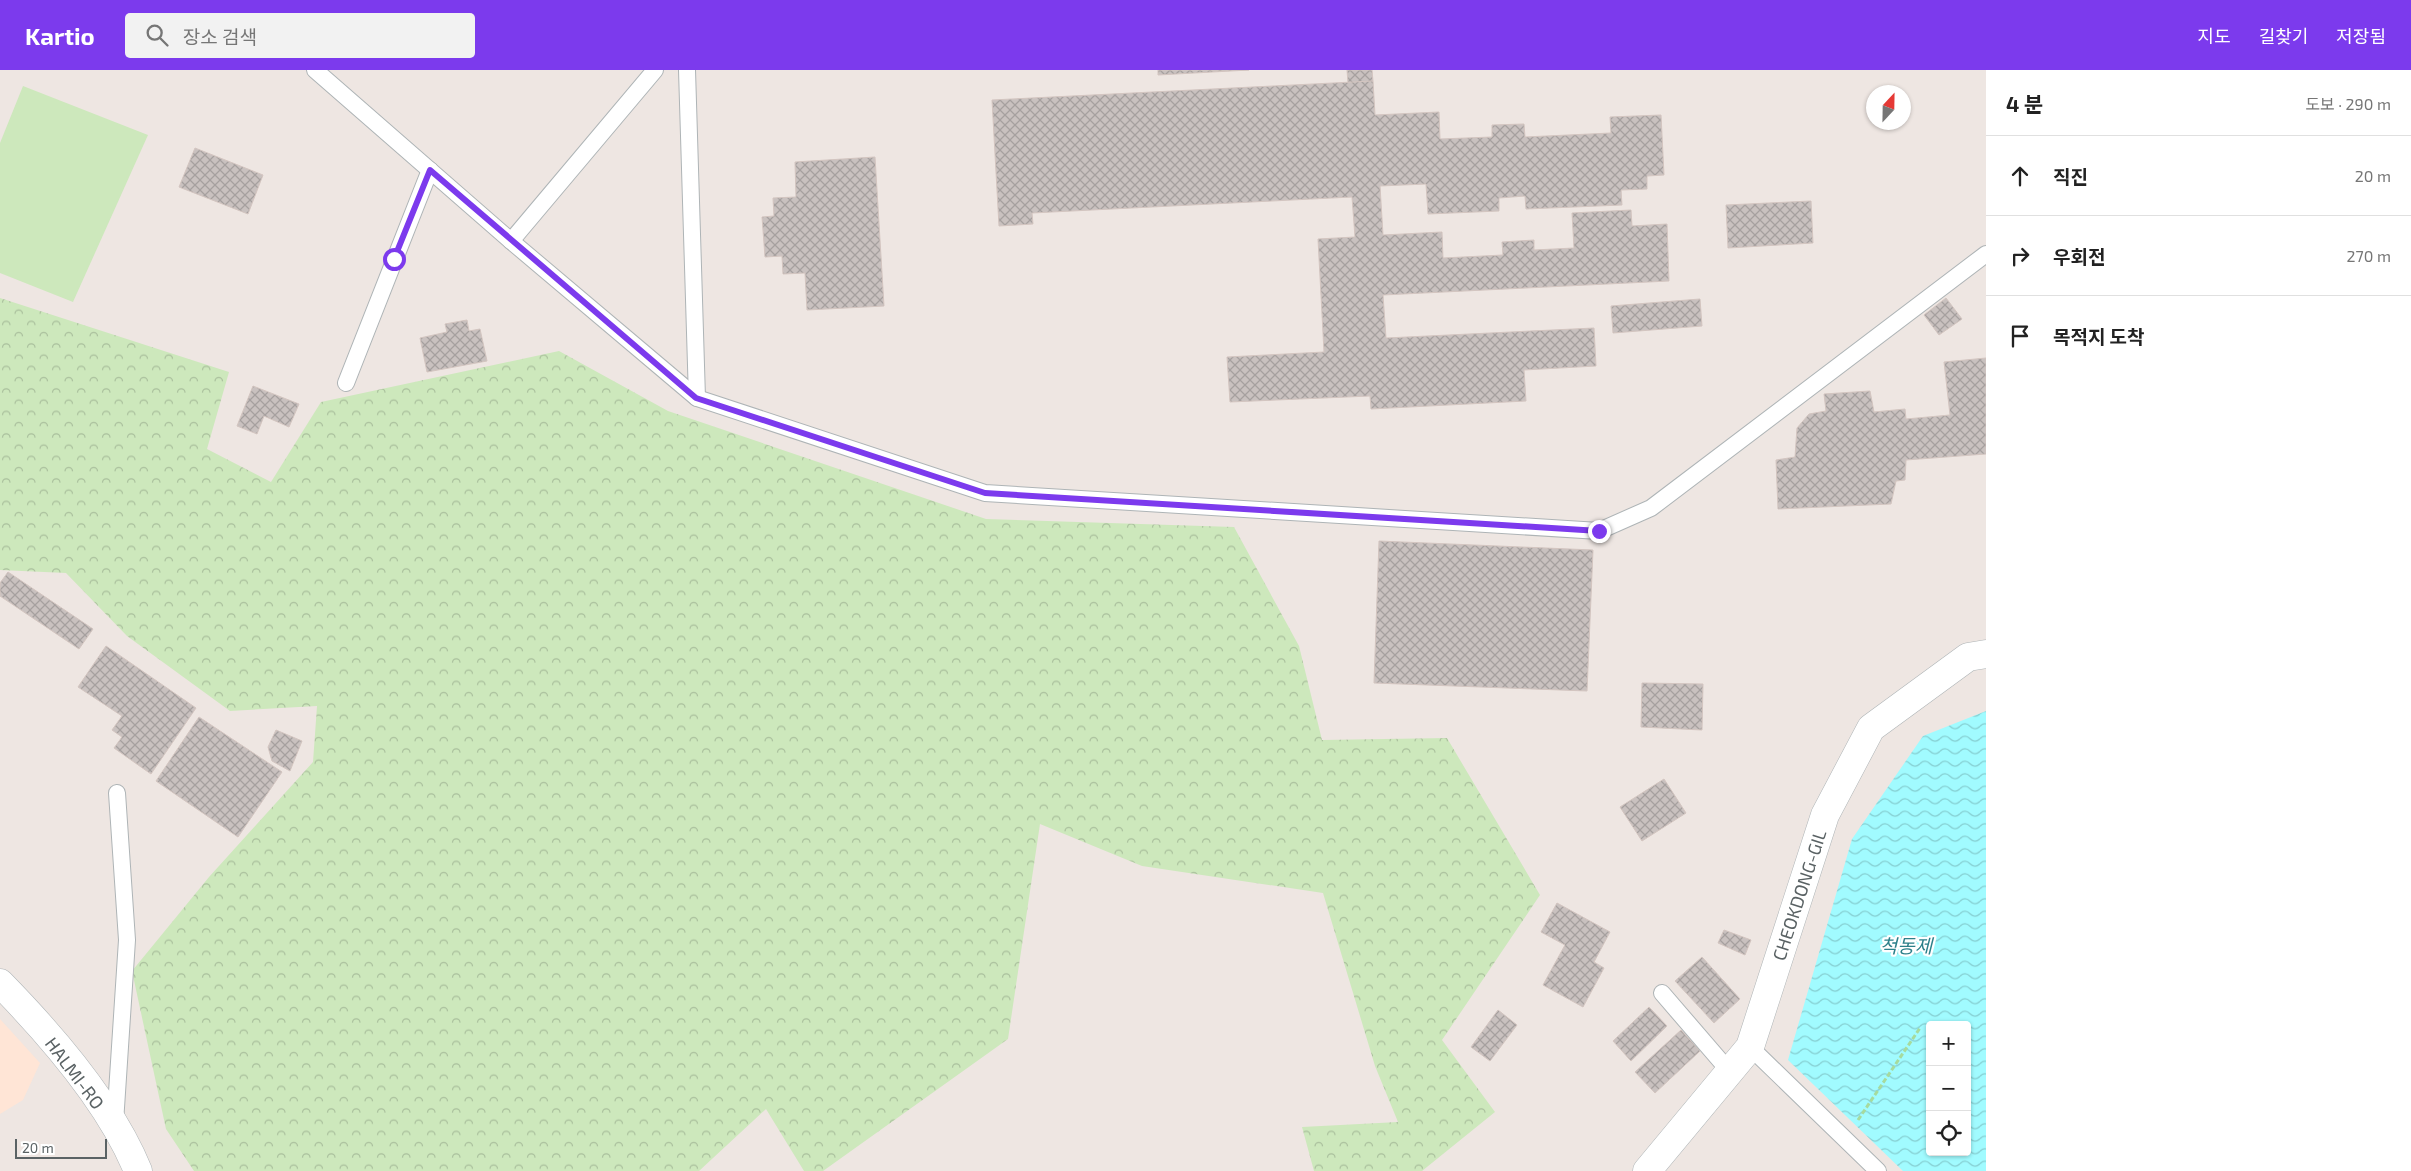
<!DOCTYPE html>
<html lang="ko">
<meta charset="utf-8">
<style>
body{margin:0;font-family:"Exo 2","Noto Sans KR",sans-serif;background:#f2f2f2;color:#222}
.controls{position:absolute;right:15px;bottom:15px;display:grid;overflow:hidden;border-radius:5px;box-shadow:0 1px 4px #0004}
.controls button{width:45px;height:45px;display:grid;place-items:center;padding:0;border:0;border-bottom:1px solid #e0e0e0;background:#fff;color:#222;font:25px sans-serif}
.compass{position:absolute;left:1866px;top:15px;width:45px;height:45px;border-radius:50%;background:#fff;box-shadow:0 1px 4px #0004;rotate:22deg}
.scale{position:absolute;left:15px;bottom:12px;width:92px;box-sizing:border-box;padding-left:5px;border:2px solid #5a6264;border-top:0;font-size:14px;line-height:18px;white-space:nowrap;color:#5a6264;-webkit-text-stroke:4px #fff;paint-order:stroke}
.stop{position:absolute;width:15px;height:15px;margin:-11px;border:4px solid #7c3aed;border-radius:50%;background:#fff}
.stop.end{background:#7c3aed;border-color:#fff;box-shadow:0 1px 5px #0008}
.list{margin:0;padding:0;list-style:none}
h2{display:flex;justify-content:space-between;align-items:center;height:65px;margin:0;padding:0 20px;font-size:21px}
h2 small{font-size:16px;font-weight:400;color:#767676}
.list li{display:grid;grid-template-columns:32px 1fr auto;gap:15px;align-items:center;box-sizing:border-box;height:80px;padding:0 20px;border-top:1px solid #e0e0e0}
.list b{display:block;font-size:19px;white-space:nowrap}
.list em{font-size:16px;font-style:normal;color:#767676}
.icon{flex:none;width:28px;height:28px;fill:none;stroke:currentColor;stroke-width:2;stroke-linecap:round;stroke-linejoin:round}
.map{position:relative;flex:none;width:1986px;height:1101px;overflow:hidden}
header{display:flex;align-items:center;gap:30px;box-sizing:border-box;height:70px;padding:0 25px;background:#7c3aed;color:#fff}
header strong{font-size:24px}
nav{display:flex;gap:28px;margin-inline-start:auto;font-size:18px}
.search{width:350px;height:45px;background:#f2f2f2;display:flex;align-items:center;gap:12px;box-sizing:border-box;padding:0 18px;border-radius:5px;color:#767676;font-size:19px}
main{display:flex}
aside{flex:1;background:#fff}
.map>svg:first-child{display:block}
.commercial{fill:#ffe5d6}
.forest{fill:url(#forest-crowns)}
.pitch{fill:#cde8bc}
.water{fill:url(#water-waves);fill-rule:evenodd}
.building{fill:url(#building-cross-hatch);stroke:#d3c5c0}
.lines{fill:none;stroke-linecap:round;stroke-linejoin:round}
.service-casing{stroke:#aeb4b6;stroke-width:18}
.minor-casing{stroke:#aeb4b6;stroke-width:29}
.path{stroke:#a6db9e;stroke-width:3;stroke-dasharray:5 2.5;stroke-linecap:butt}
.service{stroke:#fff;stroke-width:16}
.minor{stroke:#fff;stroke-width:28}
.route{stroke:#7c3aed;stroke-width:6}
.labels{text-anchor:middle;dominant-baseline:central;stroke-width:4.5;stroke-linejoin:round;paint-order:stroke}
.street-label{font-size:18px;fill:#5a6264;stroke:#fff}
.water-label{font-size:19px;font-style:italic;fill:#2c808a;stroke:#fff}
</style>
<header>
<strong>Kartio</strong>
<div class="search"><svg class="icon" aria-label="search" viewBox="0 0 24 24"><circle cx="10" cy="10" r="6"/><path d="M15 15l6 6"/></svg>장소 검색</div>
<nav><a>지도</a><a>길찾기</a><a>저장됨</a></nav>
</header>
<main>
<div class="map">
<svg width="1986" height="1101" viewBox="0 0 1986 1101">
<defs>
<pattern id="forest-crowns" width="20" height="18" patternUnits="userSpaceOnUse" patternTransform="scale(1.25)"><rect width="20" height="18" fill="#cde8bc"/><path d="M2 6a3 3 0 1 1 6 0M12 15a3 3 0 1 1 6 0" fill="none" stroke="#a9bf9c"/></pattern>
<pattern id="water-waves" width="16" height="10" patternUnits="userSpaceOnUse" patternTransform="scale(1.25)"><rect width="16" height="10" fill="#a1fbff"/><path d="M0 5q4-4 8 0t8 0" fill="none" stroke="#86cfd2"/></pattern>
<pattern id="building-cross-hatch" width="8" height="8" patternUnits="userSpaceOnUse" patternTransform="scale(1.25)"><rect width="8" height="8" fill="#c9c1bf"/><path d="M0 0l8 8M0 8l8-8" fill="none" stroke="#a6a09f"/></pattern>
</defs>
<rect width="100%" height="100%" fill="#eee6e2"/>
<polygon class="commercial" points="0,949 40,993 23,1030 0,1044"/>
<polygon class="forest" points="0,228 229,302 207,379 271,412 321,332 559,281 668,341 986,449 1234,457 1299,576 1322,670 1447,668 1540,825 1442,970 1495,1042 1422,1101 1314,1101 1302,1057 1398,1052 1375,996 1323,823 1142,796 1040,754 1008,969 823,1101 804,1101 766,1039 699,1101 194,1101 166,1059 132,901 209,807 313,692 317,636 230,641 127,566 66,503 0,500"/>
<polygon class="pitch" points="23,16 148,65 73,232 0,203 0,73"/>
<path class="water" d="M1986,641V1101H1903L1788,990L1852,769L1923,666ZM1930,955H1967V1082H1930Z"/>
<g class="building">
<polygon points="1158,0 1249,0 1158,5"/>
<polygon points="1347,0 1372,0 1373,11 1348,13"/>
<polygon points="1373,11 1375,45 1439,42 1440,69 1492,67 1492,55 1524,54 1525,67 1611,63 1610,47 1661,45 1664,105 1647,106 1647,119 1621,120 1622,135 1526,139 1525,126 1499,128 1499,141 1428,144 1426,114 1380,116 1383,165 1442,162 1443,188 1503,185 1502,172 1534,170 1534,180 1574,178 1572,143 1631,140 1632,156 1667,154 1669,211 1383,225 1386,268 1594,258 1596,296 1524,300 1526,331 1371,339 1370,326 1230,332 1227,287 1324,282 1318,169 1355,167 1352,127 1032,143 1033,154 999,156 992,30"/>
<polygon points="195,78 263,105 248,144 179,117"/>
<polygon points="875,87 884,236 807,240 805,203 783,204 782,186 765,187 762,147 774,146 773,128 796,127 795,92"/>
<polygon points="1811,131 1813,173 1728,178 1726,135"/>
<polygon points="1946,228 1962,249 1939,265 1924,245"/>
<polygon points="1700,229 1702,256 1613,263 1611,236"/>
<polygon points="467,250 469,261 480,259 487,291 427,302 420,268 447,262 445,254"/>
<polygon points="1986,288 1986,384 1906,390 1905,410 1896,411 1891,434 1778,439 1776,390 1795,387 1797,358 1809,344 1826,341 1824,324 1870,321 1874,342 1905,339 1906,349 1950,345 1944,292"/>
<polygon points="253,316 299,334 289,357 264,346 257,364 237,356"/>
<polygon points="1379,471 1593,480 1587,621 1374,613"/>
<polygon points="8,502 93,559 79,579 0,526 0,513"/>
<polygon points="106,576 196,638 151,704 114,678 122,667 112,660 122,646 78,617"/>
<polygon points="1642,613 1703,614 1702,660 1641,657"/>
<polygon points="199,647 282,702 238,767 156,711"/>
<polygon points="276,660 302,671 290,701 272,691 268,677"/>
<polygon points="1664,709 1686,743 1642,771 1620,737"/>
<polygon points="1557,833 1610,862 1594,892 1604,898 1583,937 1543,915 1565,875 1541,862"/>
<polygon points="1724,860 1751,870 1745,885 1718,873"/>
<polygon points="1702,887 1740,929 1714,953 1675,911"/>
<polygon points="1649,937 1667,956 1631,991 1613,971"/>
<polygon points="1498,940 1517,955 1490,991 1471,977"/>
<polygon points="1681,960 1700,981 1655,1023 1635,1002"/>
</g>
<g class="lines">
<defs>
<g id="service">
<polyline points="315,0 511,171 697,328 985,423 1599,461 1651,438 1986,184"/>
<polyline points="687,0 697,328"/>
<polyline points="511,171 655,0"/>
<polyline points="346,313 430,100"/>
<polyline points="1662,923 1730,1002"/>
<polyline points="1750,977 1878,1101"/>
<polyline points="115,1053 127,870 117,723"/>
</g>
<g id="minor">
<path d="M0,913C50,964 111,1034 138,1101"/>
<polyline points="1647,1101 1750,977 1825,745 1871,658 1968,587 1986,584"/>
</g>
</defs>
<use href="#service" class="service-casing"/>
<use href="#minor" class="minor-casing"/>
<polyline class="path" points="1858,1050 1920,958"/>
<use href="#service" class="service"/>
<use href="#minor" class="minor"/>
</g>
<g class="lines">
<polyline class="route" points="394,189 430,100 696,328 985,423 1599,461"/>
</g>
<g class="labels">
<g class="street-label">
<text transform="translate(1799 825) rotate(-72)">CHEOKDONG-GIL</text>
<text transform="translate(75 1003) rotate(53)">HALMI-RO</text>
</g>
<g class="water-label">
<text x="1906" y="875">척동제</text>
</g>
</g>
</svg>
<div class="controls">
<button>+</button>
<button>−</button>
<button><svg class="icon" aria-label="locate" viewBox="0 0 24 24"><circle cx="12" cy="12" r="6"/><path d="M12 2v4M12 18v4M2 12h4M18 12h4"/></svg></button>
</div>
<svg class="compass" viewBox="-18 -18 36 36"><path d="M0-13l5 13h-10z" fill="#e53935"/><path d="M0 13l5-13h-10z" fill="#767676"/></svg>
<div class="scale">20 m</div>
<div class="stop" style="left:394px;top:189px"></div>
<div class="stop end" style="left:1599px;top:461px"></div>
</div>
<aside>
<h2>4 분<small>도보 · 290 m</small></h2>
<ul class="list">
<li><svg class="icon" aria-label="ahead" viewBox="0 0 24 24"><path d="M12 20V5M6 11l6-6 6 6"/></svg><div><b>직진</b></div><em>20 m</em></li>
<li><svg class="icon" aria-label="right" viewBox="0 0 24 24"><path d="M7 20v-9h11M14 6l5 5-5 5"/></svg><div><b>우회전</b></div><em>270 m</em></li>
<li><svg class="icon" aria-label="arrive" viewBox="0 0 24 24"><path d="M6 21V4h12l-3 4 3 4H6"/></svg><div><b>목적지 도착</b></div></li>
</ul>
</aside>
</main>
